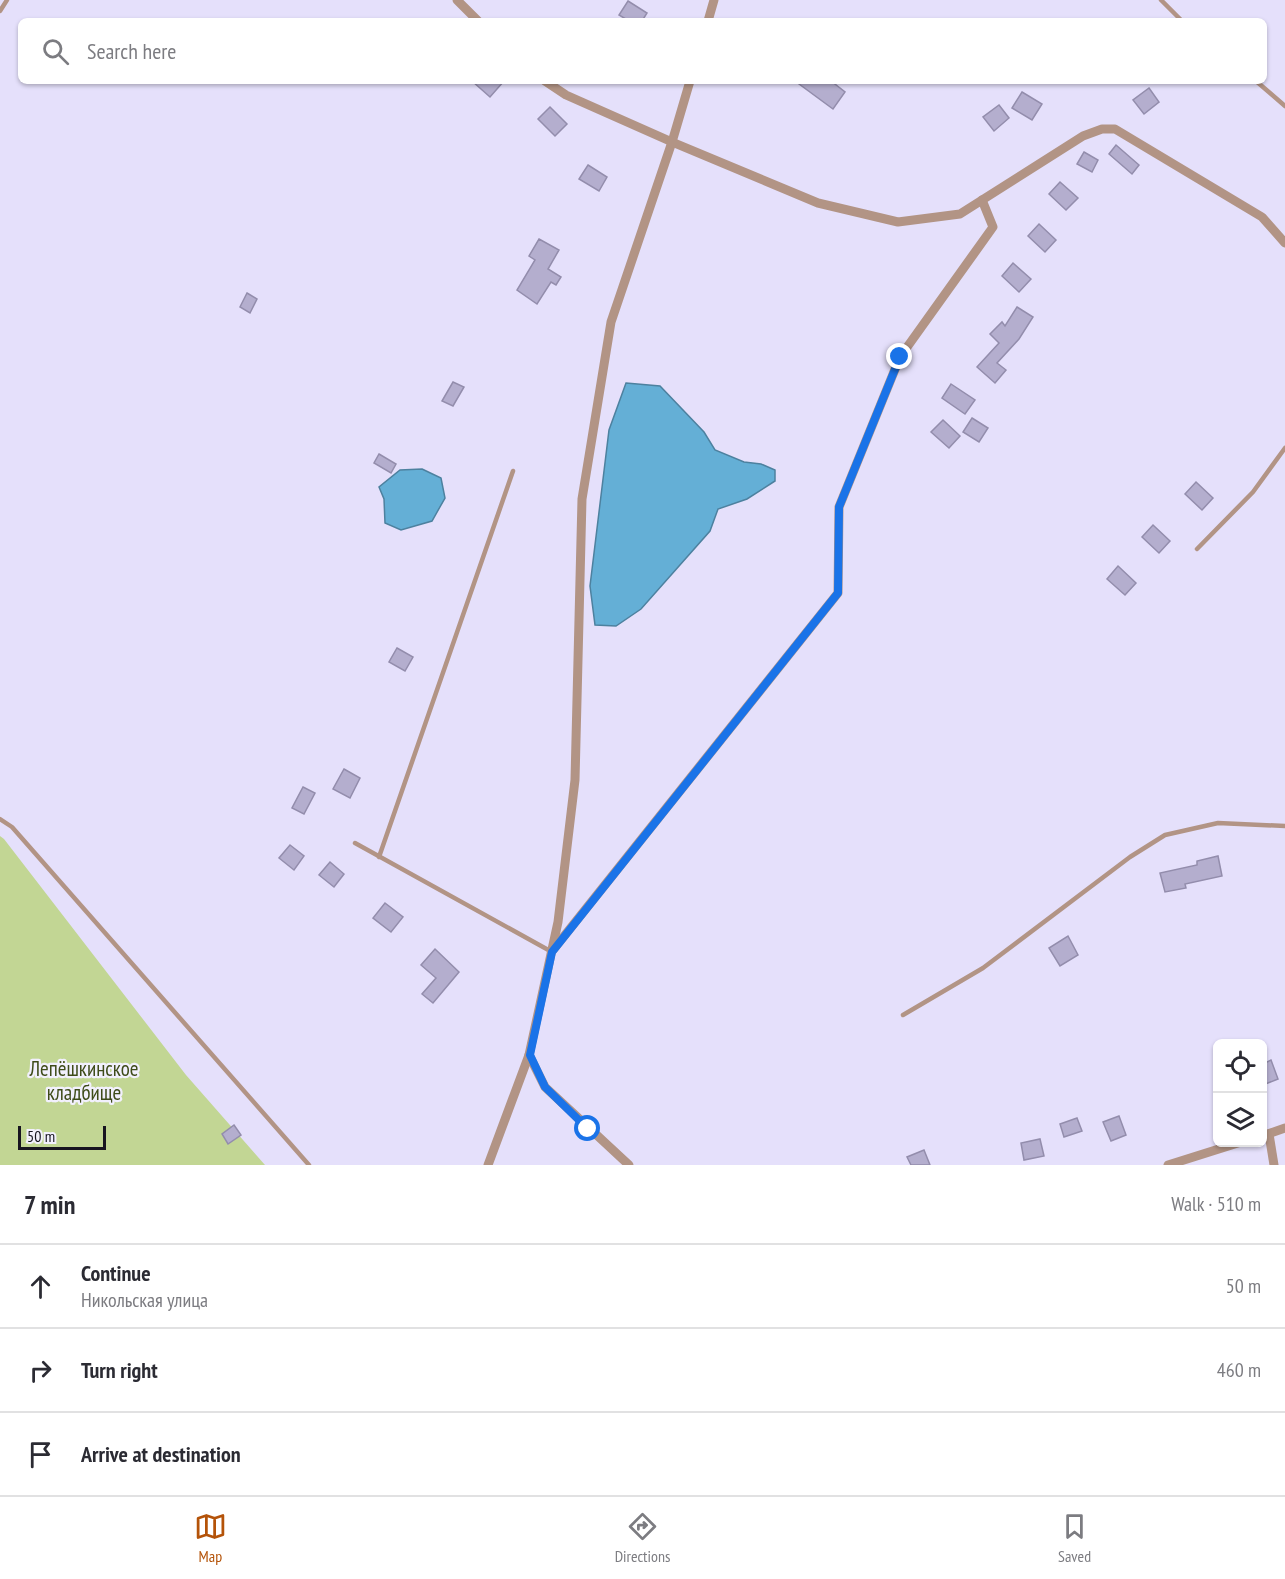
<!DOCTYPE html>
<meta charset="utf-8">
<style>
body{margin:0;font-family:"PT Sans Narrow",sans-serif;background:#f2f2f3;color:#2b2b33}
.controls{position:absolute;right:18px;bottom:18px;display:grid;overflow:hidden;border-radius:9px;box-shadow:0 2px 4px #0004}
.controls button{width:54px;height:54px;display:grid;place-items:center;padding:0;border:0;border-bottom:2px solid #e1e1e2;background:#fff;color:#2b2b33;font:30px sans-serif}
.scale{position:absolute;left:18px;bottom:15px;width:88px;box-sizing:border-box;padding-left:6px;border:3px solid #171520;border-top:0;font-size:16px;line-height:21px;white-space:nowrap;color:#171520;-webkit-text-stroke:4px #f2f0fd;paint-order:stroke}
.stop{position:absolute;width:18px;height:18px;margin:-14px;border:4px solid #1a73e8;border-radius:50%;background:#fff}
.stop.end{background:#1a73e8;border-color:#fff;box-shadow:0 2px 6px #0008}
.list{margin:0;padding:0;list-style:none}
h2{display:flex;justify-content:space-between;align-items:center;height:78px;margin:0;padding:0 24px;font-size:26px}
h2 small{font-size:20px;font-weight:400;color:#7c7c81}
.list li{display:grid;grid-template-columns:39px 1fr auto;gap:18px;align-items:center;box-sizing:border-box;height:84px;padding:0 24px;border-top:2px solid #e1e1e2}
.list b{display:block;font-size:22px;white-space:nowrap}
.list p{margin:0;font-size:20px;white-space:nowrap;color:#7c7c81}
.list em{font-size:20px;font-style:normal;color:#7c7c81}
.icon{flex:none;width:33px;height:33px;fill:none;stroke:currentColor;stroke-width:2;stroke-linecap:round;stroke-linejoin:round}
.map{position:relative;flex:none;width:1285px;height:1165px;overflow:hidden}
.search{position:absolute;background:#fff;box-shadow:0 2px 4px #0004;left:18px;right:18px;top:18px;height:66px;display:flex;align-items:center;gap:15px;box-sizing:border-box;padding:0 21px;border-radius:9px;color:#7c7c81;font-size:22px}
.sheet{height:330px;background:#fff}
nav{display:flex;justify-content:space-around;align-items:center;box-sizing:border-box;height:84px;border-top:2px solid #e1e1e2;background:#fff;font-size:16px;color:#7c7c81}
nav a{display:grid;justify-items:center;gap:3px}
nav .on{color:#b45309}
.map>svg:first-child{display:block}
.green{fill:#c2d694}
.water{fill:#64afd6;stroke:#4d819f;stroke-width:1.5}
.building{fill:#b4aece;stroke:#938dac;stroke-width:1.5}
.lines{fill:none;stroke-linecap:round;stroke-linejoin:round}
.lane{stroke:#b29485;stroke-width:4.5}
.street{stroke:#b29485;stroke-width:9}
.route{stroke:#1a73e8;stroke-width:8}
.labels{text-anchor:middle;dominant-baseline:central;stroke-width:4.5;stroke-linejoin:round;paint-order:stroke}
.park-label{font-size:21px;fill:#3e4b19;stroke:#f2f0fd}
</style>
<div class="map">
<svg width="1285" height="1165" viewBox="0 0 1285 1165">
<rect width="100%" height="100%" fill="#e5e0fb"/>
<polygon class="green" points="0,836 4,839 186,1075 265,1165 0,1165"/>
<g class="water">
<polygon points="626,383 660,386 704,432 715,450 744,462 761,464 775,470 775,481 747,499 718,509 710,531 641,609 616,626 595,625 590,586 609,430"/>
<polygon points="422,469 441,478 445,498 432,521 401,530 385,523 384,499 379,487 400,470"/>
</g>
<g class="building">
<polygon points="628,1 647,13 642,21 629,21 619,15"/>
<polygon points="472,81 504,81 490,97"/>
<polygon points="795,81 831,81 845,92 833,109"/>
<polygon points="1149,88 1159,102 1144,114 1133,100"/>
<polygon points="1022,92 1042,104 1032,120 1012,108"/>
<polygon points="999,105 1009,118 994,131 983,117"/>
<polygon points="550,107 567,124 555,136 538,119"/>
<polygon points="1116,145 1139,165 1132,174 1109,154"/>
<polygon points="1084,152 1098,160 1092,172 1077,164"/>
<polygon points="588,165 607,177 599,191 579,179"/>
<polygon points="1060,182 1078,198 1066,210 1049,194"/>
<polygon points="1039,224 1056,240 1045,252 1028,236"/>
<polygon points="539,239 559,250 548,269 561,277 556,285 551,282 537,304 517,290 535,260 529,256"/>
<polygon points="1013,263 1031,279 1019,292 1002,276"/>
<polygon points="247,293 257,299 250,313 240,307"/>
<polygon points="1017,307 1033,317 1019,339 997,363 1006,370 995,383 977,367 999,343 990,334 1002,322 1005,326"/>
<polygon points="453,382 464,387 453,406 442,401"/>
<polygon points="951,384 975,400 965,414 942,398"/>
<polygon points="972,418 988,428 979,442 963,432"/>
<polygon points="943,420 960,436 949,448 931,432"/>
<polygon points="379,454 396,464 391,473 374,463"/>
<polygon points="1196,482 1213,498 1202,510 1185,494"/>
<polygon points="1153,525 1170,541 1159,553 1142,537"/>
<polygon points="1118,566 1136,583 1125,595 1107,579"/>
<polygon points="397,648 413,657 405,671 389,662"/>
<polygon points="344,769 360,778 350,798 333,789"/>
<polygon points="303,787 315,793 304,814 292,808"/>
<polygon points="290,845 304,856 294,870 279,858"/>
<polygon points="1218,856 1222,876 1185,884 1186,888 1165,892 1160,873 1197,865 1197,861"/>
<polygon points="330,862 344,874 334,887 319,875"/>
<polygon points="385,903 403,917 391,932 373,918"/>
<polygon points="1068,936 1078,955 1060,966 1049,948"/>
<polygon points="435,949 459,972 433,1003 422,994 436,978 421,965"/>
<polygon points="1271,1060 1278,1079 1263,1085 1263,1064"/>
<polygon points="1119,1116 1126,1135 1111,1141 1103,1122"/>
<polygon points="1077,1118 1082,1131 1064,1137 1060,1124"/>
<polygon points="234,1125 241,1135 228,1144 222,1134"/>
<polygon points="1040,1139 1044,1156 1024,1160 1021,1143"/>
<polygon points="924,1150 930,1165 911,1165 907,1157"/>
</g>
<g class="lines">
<g class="lane">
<polyline points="1161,0 1182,21"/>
<polyline points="0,11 7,0"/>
<polyline points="1256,81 1285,106"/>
<polyline points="1197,549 1253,492 1285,448"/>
<polyline points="0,819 12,827 309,1165"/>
<polyline points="355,843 552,952"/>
<polyline points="379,857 513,471"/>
<polyline points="903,1015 983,968 1130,857 1165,835 1218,823 1285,826"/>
</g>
<g class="street">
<polyline points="457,0 478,21"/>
<polyline points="708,21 714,0"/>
<polyline points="545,81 566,95 672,142 818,203 898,222 960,214 1083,136 1102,129 1115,129 1262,217 1285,243"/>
<polyline points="553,950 838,593 839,507 900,357 993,227 982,200"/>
<polyline points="529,1055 545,1087 629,1165"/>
<polyline points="1269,1134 1274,1165"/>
<polyline points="1265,1135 1285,1128"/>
<polyline points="488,1165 529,1055 558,922 575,780 582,499 611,322 672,142 690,81"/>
<polyline points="1168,1165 1241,1142"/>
</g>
</g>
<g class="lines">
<polyline class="route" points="588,1129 545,1087 530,1055 552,952 838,593 839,507 900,357"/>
</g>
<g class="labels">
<g class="park-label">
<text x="84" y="1068">Лепёшкинское<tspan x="84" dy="24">кладбище</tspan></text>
</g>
</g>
</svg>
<div class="controls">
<button><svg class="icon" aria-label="locate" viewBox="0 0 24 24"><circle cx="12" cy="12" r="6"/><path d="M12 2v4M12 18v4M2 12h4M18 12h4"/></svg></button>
<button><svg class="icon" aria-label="layers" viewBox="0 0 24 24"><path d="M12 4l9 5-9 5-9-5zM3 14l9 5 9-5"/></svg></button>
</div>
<div class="scale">50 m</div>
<div class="stop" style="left:588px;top:1129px"></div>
<div class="stop end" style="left:900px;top:357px"></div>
<div class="search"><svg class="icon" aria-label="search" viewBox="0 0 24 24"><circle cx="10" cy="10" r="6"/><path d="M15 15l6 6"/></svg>Search here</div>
</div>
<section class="sheet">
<h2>7 min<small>Walk · 510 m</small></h2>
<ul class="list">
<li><svg class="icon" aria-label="ahead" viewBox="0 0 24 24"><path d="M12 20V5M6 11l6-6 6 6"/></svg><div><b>Continue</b><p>Никольская улица</p></div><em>50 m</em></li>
<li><svg class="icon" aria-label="right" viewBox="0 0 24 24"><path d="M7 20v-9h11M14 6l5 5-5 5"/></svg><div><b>Turn right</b></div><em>460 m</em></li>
<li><svg class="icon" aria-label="arrive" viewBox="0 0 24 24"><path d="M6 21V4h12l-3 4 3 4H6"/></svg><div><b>Arrive at destination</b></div></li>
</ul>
</section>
<nav>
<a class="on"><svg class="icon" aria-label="map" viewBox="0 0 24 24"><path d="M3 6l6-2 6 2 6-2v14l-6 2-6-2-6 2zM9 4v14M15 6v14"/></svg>Map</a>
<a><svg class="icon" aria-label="directions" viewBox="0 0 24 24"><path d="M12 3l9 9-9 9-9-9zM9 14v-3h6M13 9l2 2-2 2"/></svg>Directions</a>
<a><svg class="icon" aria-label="saved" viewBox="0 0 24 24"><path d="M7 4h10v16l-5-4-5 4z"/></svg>Saved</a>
</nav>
